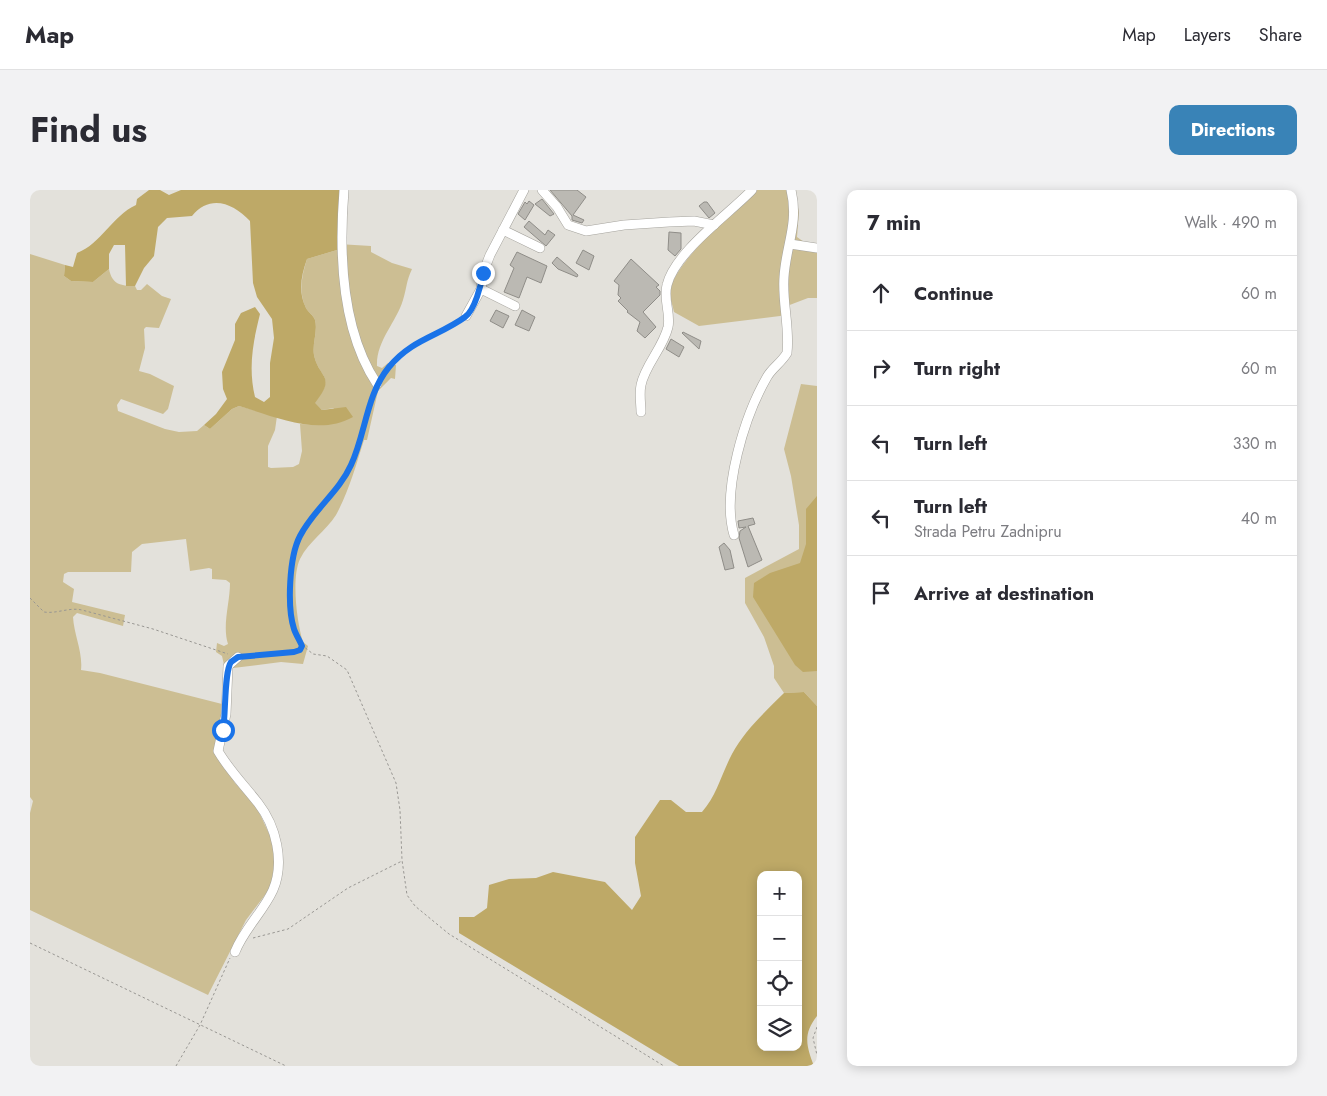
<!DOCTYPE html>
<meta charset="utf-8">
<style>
body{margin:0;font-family:Jost,sans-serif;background:#f2f2f3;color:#2b2b33}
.controls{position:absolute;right:15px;bottom:15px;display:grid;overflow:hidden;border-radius:10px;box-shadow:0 2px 12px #0003}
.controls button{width:45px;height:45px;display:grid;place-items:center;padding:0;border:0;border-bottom:1px solid #e1e1e2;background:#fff;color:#2b2b33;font:25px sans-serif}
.stop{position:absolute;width:15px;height:15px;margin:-11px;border:4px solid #1a73e8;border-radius:50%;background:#fff}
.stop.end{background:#1a73e8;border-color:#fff;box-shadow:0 1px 5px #0008}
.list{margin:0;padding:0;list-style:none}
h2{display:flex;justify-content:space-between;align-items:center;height:65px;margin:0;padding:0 20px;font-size:21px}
h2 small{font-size:16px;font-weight:400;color:#7c7c81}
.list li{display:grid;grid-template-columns:32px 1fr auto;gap:15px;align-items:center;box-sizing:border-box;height:75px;padding:0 20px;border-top:1px solid #e1e1e2}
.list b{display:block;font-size:19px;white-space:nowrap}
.list p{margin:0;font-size:16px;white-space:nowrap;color:#7c7c81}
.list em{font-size:16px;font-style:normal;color:#7c7c81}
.icon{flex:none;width:28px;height:28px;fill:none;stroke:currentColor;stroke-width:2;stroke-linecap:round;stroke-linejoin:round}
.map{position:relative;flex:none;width:787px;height:876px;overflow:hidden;border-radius:10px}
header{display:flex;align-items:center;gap:30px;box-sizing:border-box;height:70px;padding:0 25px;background:#fff;border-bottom:1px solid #e1e1e2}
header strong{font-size:24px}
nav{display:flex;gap:28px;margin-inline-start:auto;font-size:18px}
.intro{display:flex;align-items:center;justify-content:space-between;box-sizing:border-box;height:120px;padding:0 30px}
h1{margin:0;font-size:35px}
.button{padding:12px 22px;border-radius:10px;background:#3983b7;color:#fff;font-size:18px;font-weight:700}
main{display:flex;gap:30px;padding:0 30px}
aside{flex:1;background:#fff;border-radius:10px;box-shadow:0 2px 12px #0003}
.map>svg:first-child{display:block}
.green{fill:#ccbe93}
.forest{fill:#bea967;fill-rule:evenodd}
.building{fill:#bbb9b3;stroke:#8f8d88}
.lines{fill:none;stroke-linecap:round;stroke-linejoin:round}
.minor-casing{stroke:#a5a39d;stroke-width:10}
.path{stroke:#989692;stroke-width:1;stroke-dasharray:2.5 2.5;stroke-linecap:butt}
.minor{stroke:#fff;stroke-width:9}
.route{stroke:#1a73e8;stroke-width:6}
</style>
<header>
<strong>Map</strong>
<nav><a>Map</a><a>Layers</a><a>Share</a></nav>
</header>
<div class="intro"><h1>Find us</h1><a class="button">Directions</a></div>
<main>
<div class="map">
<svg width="787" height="876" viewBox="0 0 787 876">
<rect width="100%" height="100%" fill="#e3e1db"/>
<g class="green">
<path d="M727,0H764L769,22L767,47L774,52L787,55V108H778L757,116L758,125L669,136L644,122C643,116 640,109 640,103C640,76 706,19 727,0Z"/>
<path d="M308,54L341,56V62L362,73L382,79C376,92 377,97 373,110C366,133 346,151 347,176L352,178L358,173L366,175L365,189L361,188L348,201L337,250H334C326,275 319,301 306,325C296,341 279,351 270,369C261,388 267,433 273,452L278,456L273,474L251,472L195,479L192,466L186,462L187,453L194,456L198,454C192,435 200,413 200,393L196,390L182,389V379L179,378L160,381L156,349L112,354L102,362L101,382H38L34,384L33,392L44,399L42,412L95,425L93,436L47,423L43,427C44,445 53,462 51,480L70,483L192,514L191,529L184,560L205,593L226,616L243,652L245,668L241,697L216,730L178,805L0,720V623L3,611L0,607V64L35,75L34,86L41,91L63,92L79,79C82,94 90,96 105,96L107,100H111L117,94L132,106L141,109L129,138L116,137L114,139L115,158L109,181L120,184L144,196L138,219L133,224L91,209L87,215L88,221L135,239L149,242L167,241L174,235L180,239L202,219L209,216L247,226L245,240L238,256V277L241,278L263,277L269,274L272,261L270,234L293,235L304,218L292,220L284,213C307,185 289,189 284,165C282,154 288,141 285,130C284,126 278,122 276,118C268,102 272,85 277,69L307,60Z"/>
<polygon points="771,194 787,196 787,516 774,502 754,503 744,488 744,476 734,447 715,413 715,388 769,359 769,335 761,286 754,259"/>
</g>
<g class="forest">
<path d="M119,0H130L139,5L151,0H310V33L307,60L277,69C271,86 268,102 276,118C278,122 284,126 285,130C288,141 282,154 284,165C289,189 307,185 285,213L292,220L316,217L323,227C288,247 244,226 209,216L202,219L180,239L174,235L186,224L197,209L193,199L192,182L205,150V134L211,123L225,117L230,124C223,152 218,178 225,207L234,212L240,207V173L244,148L242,129L227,107L223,93L220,31C203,13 180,4 162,26L137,28L128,37L124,66L114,78L105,96H96L95,55H84L79,64V79L63,92L41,91L34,86L35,75L43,77L47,63C71,54 82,26 106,15L107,9Z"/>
<polygon points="787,306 787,481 773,482 765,475 723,407 724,393 740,383 770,373 776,354 776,319"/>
<path d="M774,502L787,516V826C773,844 776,855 784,876H649L429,743V727H444L457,718L459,695L479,689L506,688L523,682L575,692L602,720L611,706L605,673V647L630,610H641L656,622H672C687,605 691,585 702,564C715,540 734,523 754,503ZM731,685H768V857H731Z"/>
</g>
<g class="building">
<polygon points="520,0 547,0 556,7 543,25 554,30 552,33 542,30 542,26"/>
<polygon points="512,9 524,24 520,26 505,14"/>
<polygon points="499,11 504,15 495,30 488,24 495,12 497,14"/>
<polygon points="674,12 677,12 685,23 679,28 669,16"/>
<polygon points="499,31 515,45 518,40 525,45 516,56 494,37"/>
<polygon points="639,42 651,43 651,59 645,66 638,60"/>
<polygon points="553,60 564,66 559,80 546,73"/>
<polygon points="487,62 517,76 511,93 497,87 489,108 474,102 484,78 480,75"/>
<polygon points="527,67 548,85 547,87 528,79 522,73"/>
<polygon points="601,69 629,95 626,97 630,101 630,105 613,122 626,137 615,148 607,141 610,132 597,122 598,121 588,111 591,108 588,105 589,95 584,91"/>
<polygon points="466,120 479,126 473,138 460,131"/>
<polygon points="492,120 505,127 499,141 485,135"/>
<polygon points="653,142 671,151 669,159 652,143"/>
<polygon points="641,149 654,157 649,167 636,159"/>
<polygon points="723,328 725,334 718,336 732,370 718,377 709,348 710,341 716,337 709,338 708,331"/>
<polygon points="694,353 700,360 704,378 695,380 689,357"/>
</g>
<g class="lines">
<defs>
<g id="minor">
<path d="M314,0C309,62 311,140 347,194"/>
<polyline points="512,0 527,17 538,35 556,41 594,35 639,32 664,31 684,35"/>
<polyline points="473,40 510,58"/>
<polyline points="760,54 787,58"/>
<polyline points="451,99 485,116"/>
<polyline points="436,126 451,99 453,83 460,65 494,0"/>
<path d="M611,222C611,214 609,204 611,195C615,175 633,158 638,137C641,123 633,110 637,95C645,62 698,25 722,0"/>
<path d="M704,345C691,301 715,225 737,187C742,178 751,173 757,163C760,138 752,112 754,87C756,55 769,33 761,0"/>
<path d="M205,762C214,739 233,722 243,700C255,672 246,636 228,613C214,595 199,580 188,561L196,524L198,476L208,467"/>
</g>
</defs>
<use href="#minor" class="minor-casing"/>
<g class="path">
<polyline points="353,186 375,161 429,130"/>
<polyline points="344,203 322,274 309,298 270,346 263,377 260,408 264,439 273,456 283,464 297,466 317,480 366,593 370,620 372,670 377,705 385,716 419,744 634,876"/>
<path d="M0,408L14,422C27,424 39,417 52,420L123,439L198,464"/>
<polyline points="216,467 264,461 270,460 272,456"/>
<polyline points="223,748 258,739 318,698 372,671"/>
<polyline points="0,753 256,876"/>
<polyline points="787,837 783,848 787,865"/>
<polyline points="146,876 170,835 200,768"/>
</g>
<use href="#minor" class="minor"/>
</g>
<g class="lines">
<path class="route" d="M193,540C196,524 194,482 201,472L208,467L264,462L270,460L272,456C270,451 266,445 264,439C257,417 259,367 270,346C284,319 309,302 321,275C336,243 336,205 359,177C382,149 409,146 435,127C445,120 451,95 453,83"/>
</g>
</svg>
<div class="controls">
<button>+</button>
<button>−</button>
<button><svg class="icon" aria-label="locate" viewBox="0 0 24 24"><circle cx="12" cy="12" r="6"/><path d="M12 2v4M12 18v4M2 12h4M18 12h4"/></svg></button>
<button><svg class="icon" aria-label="layers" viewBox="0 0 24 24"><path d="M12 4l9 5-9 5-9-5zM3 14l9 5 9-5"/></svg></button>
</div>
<div class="stop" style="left:193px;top:540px"></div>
<div class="stop end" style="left:453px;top:83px"></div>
</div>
<aside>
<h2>7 min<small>Walk · 490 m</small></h2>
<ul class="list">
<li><svg class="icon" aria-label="ahead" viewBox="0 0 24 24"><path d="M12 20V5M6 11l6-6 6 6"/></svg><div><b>Continue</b></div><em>60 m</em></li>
<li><svg class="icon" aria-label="right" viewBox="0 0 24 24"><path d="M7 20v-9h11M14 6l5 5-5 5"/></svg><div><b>Turn right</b></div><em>60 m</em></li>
<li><svg class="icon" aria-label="left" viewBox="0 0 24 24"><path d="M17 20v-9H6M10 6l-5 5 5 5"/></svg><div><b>Turn left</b></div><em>330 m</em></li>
<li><svg class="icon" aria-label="left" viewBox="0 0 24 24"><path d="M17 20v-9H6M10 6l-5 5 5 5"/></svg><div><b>Turn left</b><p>Strada Petru Zadnipru</p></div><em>40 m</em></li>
<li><svg class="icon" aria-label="arrive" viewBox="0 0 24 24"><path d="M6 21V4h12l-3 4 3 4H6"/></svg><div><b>Arrive at destination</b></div></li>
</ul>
</aside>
</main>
